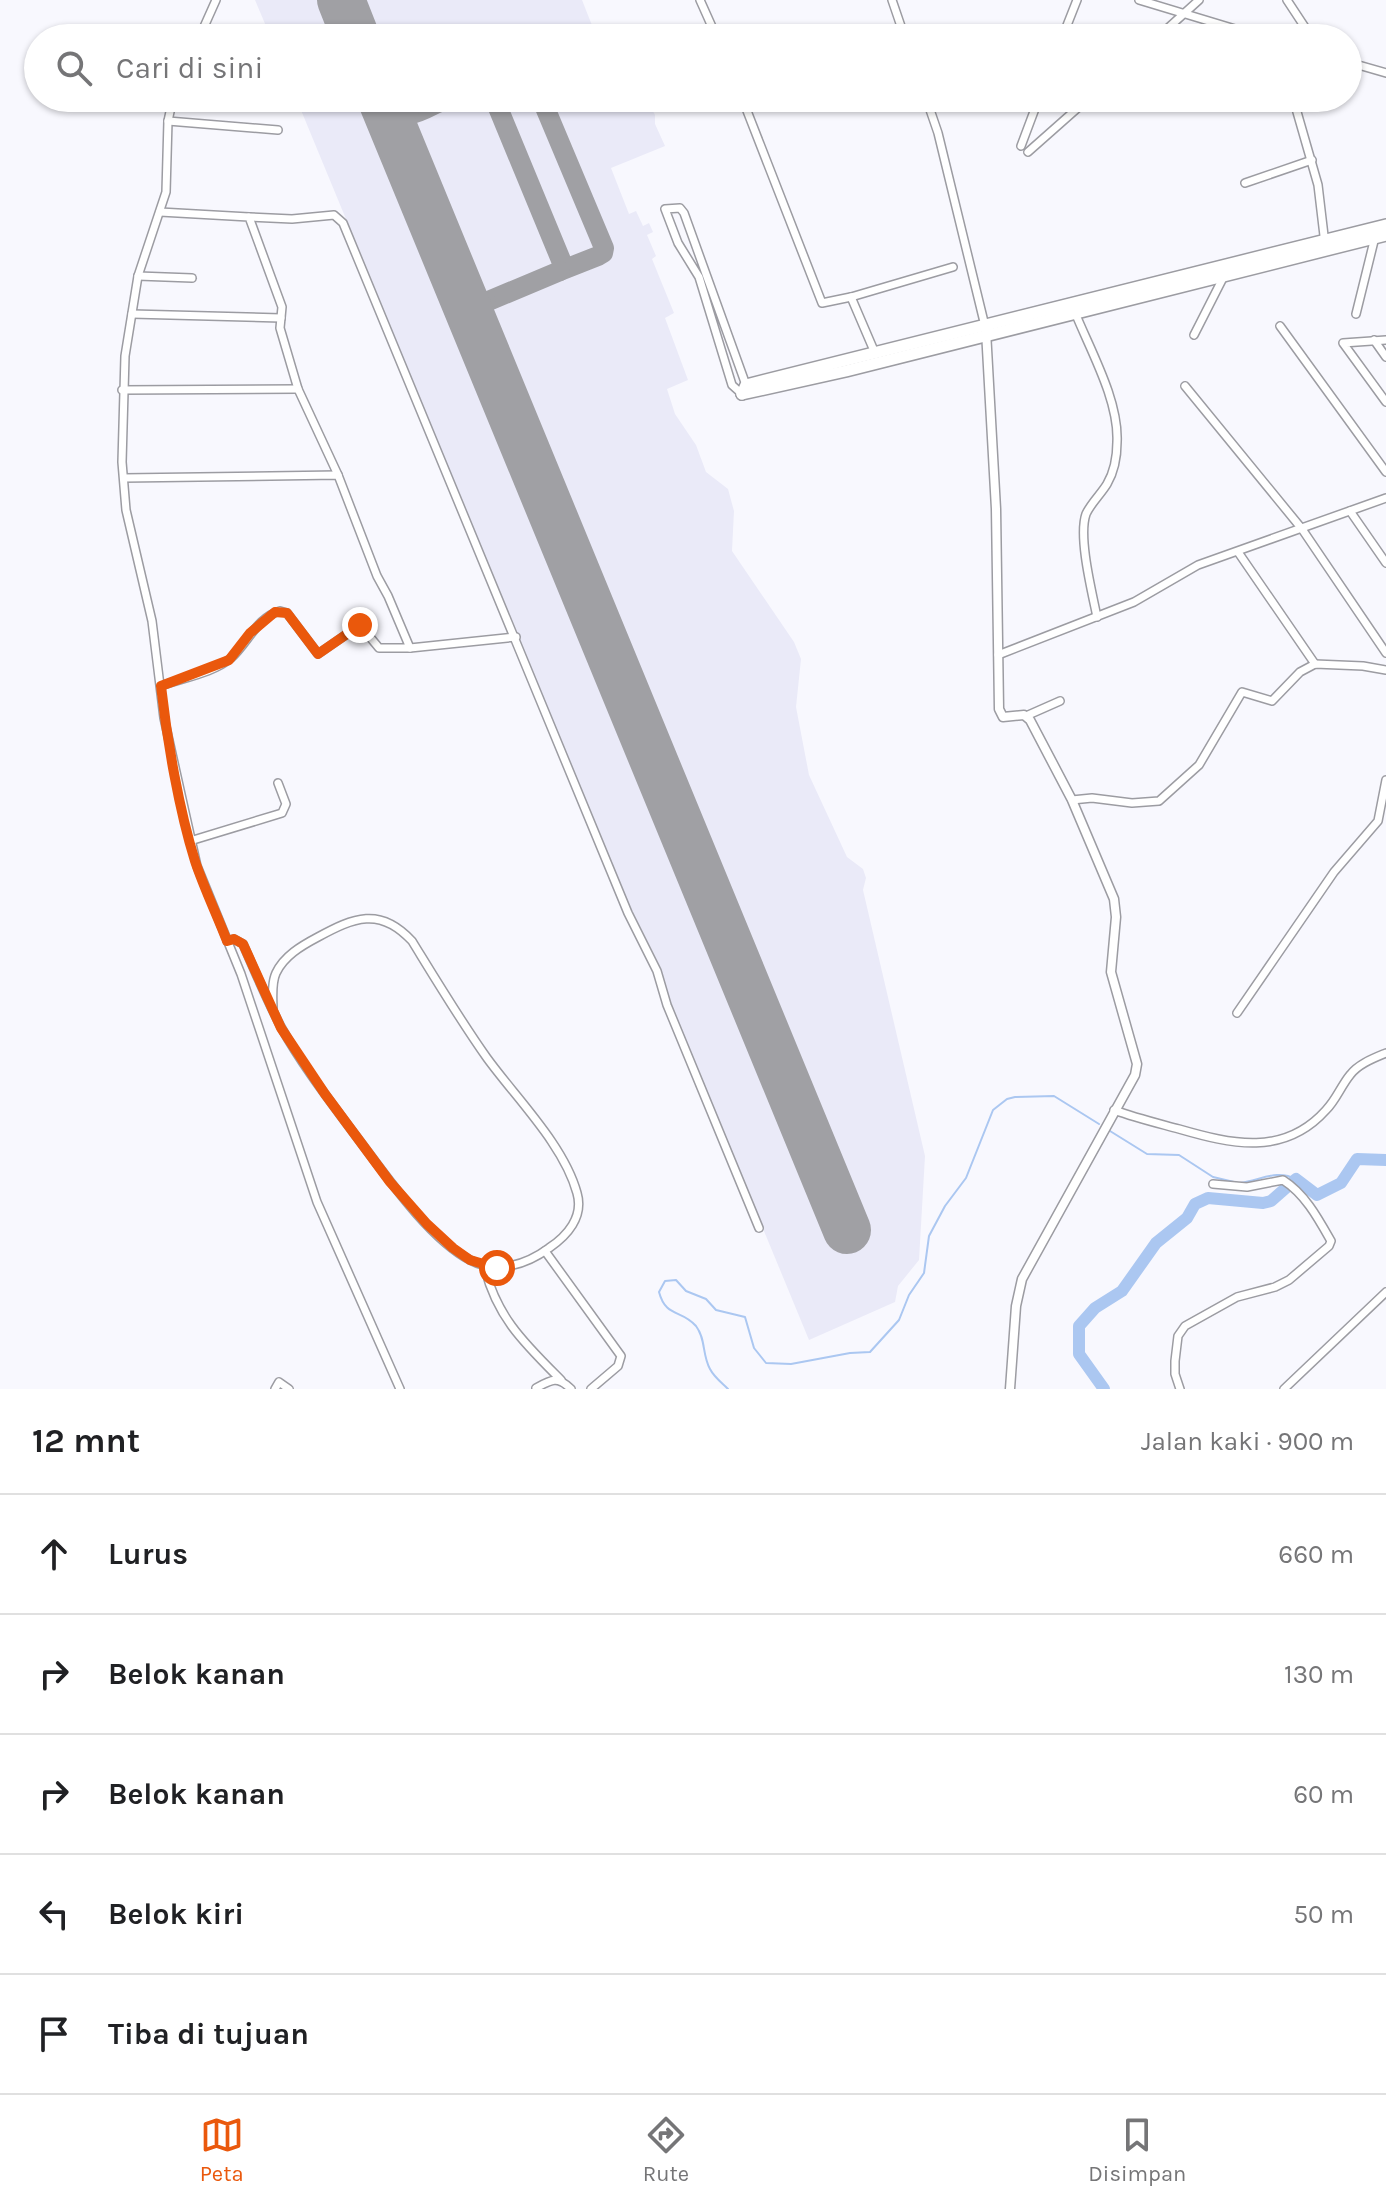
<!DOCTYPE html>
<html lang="id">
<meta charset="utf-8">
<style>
body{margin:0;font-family:Karla,sans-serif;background:#f2f2f2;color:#202124}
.stop{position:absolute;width:24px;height:24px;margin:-18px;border:6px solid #ea580c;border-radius:50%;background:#fff}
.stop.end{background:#ea580c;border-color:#fff;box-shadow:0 2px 8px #0008}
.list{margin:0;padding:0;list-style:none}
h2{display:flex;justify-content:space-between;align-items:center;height:104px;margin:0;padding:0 32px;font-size:34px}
h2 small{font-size:26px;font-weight:400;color:#757577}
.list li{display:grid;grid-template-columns:52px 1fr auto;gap:24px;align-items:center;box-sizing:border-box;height:120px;padding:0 32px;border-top:2px solid #e0e0e0}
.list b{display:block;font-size:30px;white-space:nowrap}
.list em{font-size:26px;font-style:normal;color:#757577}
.icon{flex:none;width:44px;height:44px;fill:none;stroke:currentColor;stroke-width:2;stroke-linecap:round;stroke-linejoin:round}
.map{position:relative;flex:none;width:1386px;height:1389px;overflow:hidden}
.search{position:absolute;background:#fff;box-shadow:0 2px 6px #0004;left:24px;right:24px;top:24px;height:88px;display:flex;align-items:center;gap:20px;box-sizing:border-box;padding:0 28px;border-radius:44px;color:#757577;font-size:30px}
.sheet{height:704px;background:#fff}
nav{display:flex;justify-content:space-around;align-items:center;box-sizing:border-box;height:112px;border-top:2px solid #e0e0e0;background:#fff;font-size:22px;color:#757577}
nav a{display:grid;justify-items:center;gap:4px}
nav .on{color:#ea580c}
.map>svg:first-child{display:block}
.built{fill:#eaeaf8}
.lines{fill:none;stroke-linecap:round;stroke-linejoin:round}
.stream{stroke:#abc7f1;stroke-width:2}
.river{stroke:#abc7f1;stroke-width:12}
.taxiway{stroke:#a0a0a4;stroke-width:20}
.runway{stroke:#a0a0a4;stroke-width:48}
.minor-casing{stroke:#9c9ca2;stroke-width:10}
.tertiary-casing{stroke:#9c9ca2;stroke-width:11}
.trunk-casing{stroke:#9c9ca2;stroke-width:14}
.minor{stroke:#fff;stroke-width:7}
.tertiary{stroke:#fff;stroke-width:8}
.trunk{stroke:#fff;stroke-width:11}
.route{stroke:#ea580c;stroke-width:10}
</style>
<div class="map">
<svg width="1386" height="1389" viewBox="0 0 1386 1389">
<rect width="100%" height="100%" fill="#f8f8fe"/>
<g class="built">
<polygon points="255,0 582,0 597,38 271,38"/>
<polygon points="296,98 646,98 655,115 655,124 665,146 611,168 629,214 636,211 643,226 649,223 653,232 647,235 656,256 652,259 674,313 665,318 688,380 667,389 675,414 696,445 706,472 728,489 734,511 732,551 794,642 801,659 796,707 809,775 847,857 863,869 866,878 863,890 925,1156 919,1260 898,1286 895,1302 809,1340"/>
</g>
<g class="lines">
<g class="stream">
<polyline points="1110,1131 1147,1154 1179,1155 1213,1177 1234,1182"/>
<path d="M1240,1183C1261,1180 1277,1169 1296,1179"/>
<path d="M728,1389C722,1383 714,1377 710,1369C702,1355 706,1339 696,1326C681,1309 666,1318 659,1292L665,1281L676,1280L686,1291L706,1299L716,1310L745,1317L754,1348L766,1363L791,1364L850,1353L870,1352L899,1320L909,1295L924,1273L929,1236L945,1206L966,1178L993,1110L1007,1099L1015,1097L1054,1096L1099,1124"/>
</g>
<polyline class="river" points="1104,1389 1079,1354 1079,1326 1095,1308 1122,1291 1156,1243 1187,1218 1195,1204 1208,1198 1263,1203 1271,1201 1296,1179 1317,1195 1341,1183 1357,1159 1386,1160"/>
<g class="taxiway">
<polyline points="494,98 563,265 560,271 598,256 603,253 604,248 541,98"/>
<path d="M384,104C404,127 425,108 448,98"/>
<polyline points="399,141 401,125 409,116"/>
<polyline points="460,290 472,301 486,302 560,271"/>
<polyline points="477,331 477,315 486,302"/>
</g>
<g class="runway">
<polyline points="341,0 356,38"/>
<polyline points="381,98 847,1230"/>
</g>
<defs>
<g id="minor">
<polyline points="700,0 717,38"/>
<polyline points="892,0 905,38"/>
<polyline points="1139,0 1265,38"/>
<polyline points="1287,0 1312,38"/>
<polyline points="199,38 216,0"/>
<polyline points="1062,38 1077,0"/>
<polyline points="1157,38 1199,0"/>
<polyline points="1348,62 1386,73"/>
<polyline points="173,98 168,121 166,192 138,276 125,356 122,462 126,510 152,621 164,718 197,866 241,974 317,1202 400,1389"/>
<polyline points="742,98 822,303 851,297 953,267"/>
<polyline points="926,98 938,133 985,326"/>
<polyline points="1293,98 1318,185 1325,244"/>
<polyline points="168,121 278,130"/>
<polyline points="1021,146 1039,98"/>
<polyline points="1028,152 1089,98"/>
<polyline points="1245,183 1312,160"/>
<polyline points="160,212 249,217 282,307 280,328 298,389 338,475"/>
<polyline points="249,217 292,219 334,215 343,223 628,913 657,971 667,1005 759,1228"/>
<polyline points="138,276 192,278"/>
<polyline points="851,297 875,353"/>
<path d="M1074,310C1090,350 1119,400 1117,442C1117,455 1114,472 1107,484C1101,494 1091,503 1086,514C1078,537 1092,592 1097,617"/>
<polyline points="132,314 281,318"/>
<polyline points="1356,314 1375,237"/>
<polyline points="1280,326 1386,472"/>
<polyline points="1194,335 1224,276"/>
<polyline points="1374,340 1386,357"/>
<polyline points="1386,340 1343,343 1386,402"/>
<polyline points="1185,386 1302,529 1386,653"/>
<polyline points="122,390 298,389"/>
<polyline points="742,394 732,385 699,277 678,243 665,209 680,208 684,213 746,385"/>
<path d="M124,478L338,475L377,576L388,596L410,648H379L360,625L318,654L287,613L280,611C257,617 248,643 231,658C213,673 182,678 161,686"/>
<polyline points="1350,511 1386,563"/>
<polyline points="1238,552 1315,664"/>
<polyline points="410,648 516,637"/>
<polyline points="998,655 1134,602 1198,565 1386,498"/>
<polyline points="1026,716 1060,701"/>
<polyline points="1072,800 1092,798 1132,803 1159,801 1199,765 1242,692 1272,701 1300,672 1315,664 1363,666 1386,670"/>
<polyline points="190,841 282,813 286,804 278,783"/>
<path d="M227,941L234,939L243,944C255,972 267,1000 281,1027C302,1065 330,1101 356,1136C385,1174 428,1238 470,1260C497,1274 526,1265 549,1248C567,1236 584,1217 577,1193C564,1145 516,1098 487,1058C460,1020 436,980 412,941C380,906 353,918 318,937C301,946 284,956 276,973C271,984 273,999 273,1010"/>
<polyline points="1237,1013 1334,872 1378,821 1386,780"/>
<path d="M1114,1110C1136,1118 1157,1123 1179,1129C1231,1144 1284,1157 1326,1110C1336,1100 1341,1086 1350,1075C1358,1064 1374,1058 1386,1053"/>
<polyline points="545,1251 621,1356 618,1366 591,1389"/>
<path d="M484,1265C496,1317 525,1344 561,1380"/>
<path d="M536,1388C552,1379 558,1376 571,1389"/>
<polyline points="275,1389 279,1382 289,1389"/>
<path d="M1180,1389L1175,1374V1361L1178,1336L1185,1326L1237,1297L1275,1287L1289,1280L1329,1246L1331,1241C1318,1218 1305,1194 1283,1180L1247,1187L1213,1184"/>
<polyline points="1284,1389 1386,1292"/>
</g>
<polyline id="tertiary" points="986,331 996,509 999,709 1003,717 1024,715 1030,720 1072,800 1114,899 1116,917 1111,972 1137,1064 1135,1075 1022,1279 1016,1306 1010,1389"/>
<g id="trunk">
<polyline points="742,394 746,385 1386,225"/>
<polyline points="742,394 846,371 1386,235"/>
</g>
</defs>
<use href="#minor" class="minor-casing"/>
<use href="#tertiary" class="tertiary-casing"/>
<use href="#trunk" class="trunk-casing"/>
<use href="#minor" class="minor"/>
<use href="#tertiary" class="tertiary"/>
<use href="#trunk" class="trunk"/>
</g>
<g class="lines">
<path class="route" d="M360,625L318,654L287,613L275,612L250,633L229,660L161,686C167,740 179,810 195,861C204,888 217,915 227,941L234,939L243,944L281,1028L325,1094L390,1182L427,1224L453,1248L470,1260L497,1268"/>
</g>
</svg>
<div class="stop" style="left:497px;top:1268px"></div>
<div class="stop end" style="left:360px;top:625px"></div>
<div class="search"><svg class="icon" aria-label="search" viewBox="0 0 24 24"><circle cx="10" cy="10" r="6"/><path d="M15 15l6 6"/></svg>Cari di sini</div>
</div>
<section class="sheet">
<h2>12 mnt<small>Jalan kaki · 900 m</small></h2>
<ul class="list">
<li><svg class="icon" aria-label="ahead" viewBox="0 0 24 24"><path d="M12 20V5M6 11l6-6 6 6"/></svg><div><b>Lurus</b></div><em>660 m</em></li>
<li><svg class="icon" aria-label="right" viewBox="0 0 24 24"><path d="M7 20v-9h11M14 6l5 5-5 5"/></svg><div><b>Belok kanan</b></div><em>130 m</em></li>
<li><svg class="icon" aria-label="right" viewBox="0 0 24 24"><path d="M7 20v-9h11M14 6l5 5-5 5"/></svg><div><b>Belok kanan</b></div><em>60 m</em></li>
<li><svg class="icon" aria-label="left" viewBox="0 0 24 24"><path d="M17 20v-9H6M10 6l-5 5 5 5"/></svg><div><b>Belok kiri</b></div><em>50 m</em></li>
<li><svg class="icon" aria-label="arrive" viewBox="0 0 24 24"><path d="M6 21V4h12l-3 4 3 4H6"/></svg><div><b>Tiba di tujuan</b></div></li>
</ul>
</section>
<nav>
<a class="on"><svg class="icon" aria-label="map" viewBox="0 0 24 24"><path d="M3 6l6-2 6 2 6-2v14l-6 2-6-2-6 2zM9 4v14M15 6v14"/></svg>Peta</a>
<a><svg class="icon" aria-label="directions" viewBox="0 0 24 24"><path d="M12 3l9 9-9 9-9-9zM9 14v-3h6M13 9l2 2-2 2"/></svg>Rute</a>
<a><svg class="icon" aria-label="saved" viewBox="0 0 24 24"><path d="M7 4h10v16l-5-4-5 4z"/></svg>Disimpan</a>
</nav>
